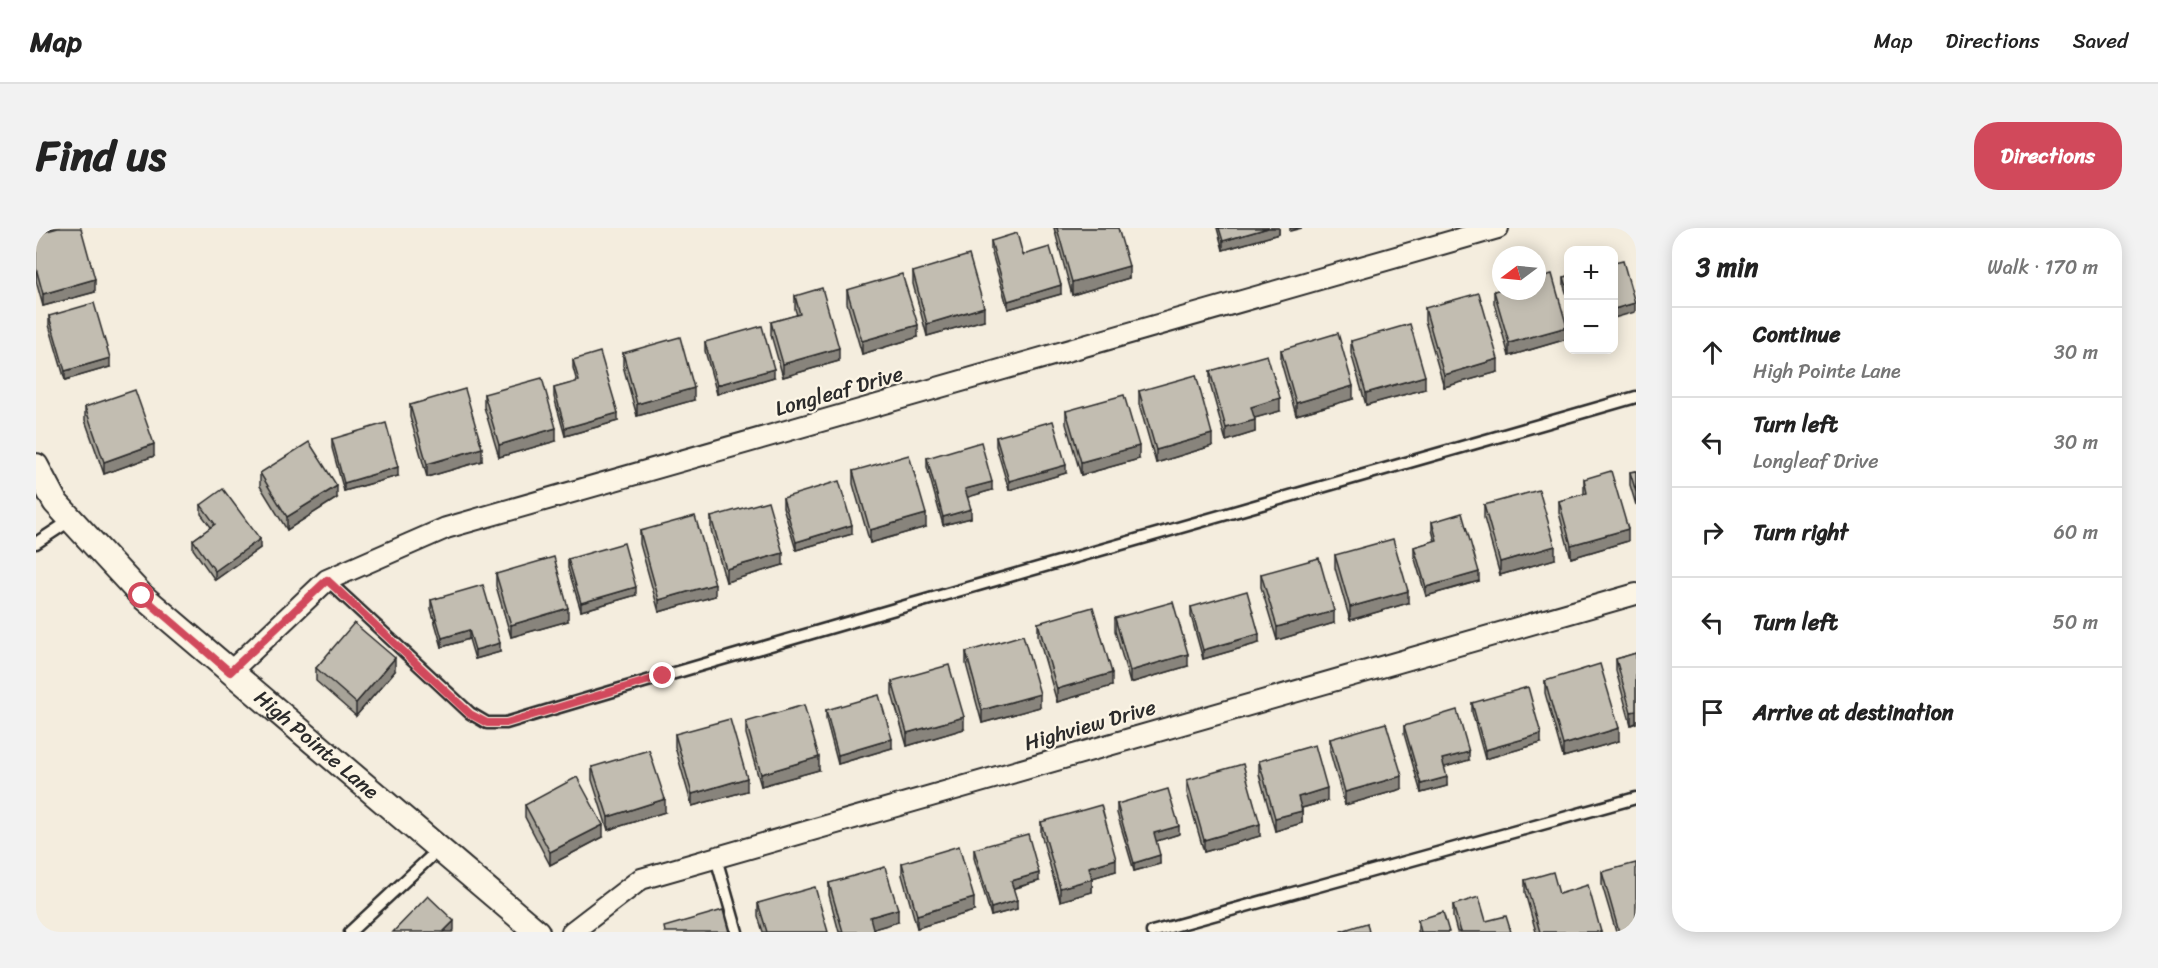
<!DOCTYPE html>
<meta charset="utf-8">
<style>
body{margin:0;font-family:Sriracha,sans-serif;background:#f2f2f2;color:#222}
.controls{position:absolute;right:18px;top:18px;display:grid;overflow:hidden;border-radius:12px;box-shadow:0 3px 15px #0003}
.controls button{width:54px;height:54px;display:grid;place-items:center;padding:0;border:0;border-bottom:2px solid #e0e0e0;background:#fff;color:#222;font:30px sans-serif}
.compass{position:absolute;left:1456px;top:18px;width:54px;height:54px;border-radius:50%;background:#fff;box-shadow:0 3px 15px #0003;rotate:254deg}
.stop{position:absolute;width:18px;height:18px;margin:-14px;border:4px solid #d1495b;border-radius:50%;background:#fff}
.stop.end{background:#d1495b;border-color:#fff;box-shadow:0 2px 6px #0008}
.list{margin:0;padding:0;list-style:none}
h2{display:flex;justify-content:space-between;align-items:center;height:78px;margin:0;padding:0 24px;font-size:26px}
h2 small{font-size:20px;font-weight:400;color:#767676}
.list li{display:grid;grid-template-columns:39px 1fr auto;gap:18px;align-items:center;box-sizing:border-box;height:90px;padding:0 24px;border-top:2px solid #e0e0e0}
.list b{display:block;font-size:22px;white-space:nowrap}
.list p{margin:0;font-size:20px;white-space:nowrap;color:#767676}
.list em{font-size:20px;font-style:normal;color:#767676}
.icon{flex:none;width:33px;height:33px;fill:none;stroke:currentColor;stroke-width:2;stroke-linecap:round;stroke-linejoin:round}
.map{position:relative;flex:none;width:1600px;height:704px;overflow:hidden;border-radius:24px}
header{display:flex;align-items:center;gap:36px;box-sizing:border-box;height:84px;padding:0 30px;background:#fff;border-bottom:2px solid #e0e0e0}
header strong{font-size:28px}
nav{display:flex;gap:33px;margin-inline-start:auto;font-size:21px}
.intro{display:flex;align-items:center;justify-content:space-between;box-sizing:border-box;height:144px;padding:0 36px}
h1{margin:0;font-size:42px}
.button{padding:15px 27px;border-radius:24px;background:#d1495b;color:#fff;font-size:21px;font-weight:700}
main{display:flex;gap:36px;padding:0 36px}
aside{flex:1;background:#fff;border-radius:24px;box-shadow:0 3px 15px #0003}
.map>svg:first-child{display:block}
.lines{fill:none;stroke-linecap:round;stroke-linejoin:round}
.service-casing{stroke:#2b2b2b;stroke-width:15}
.minor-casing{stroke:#2b2b2b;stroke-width:24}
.tertiary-casing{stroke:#2b2b2b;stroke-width:28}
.service{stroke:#fcf5e5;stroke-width:10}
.minor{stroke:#fcf5e5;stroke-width:20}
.tertiary{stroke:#fcf5e5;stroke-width:24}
.wall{fill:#a7a398;stroke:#2b2b2b;stroke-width:1.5}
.shaded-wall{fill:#88847c;stroke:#2b2b2b;stroke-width:1.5}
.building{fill:#c2bdb1;stroke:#2b2b2b;stroke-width:1.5}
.route{stroke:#d1495b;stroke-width:8}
.labels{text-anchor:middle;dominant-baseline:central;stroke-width:4.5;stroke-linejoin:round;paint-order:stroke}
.street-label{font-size:21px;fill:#2b2b2b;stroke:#fcf5e5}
</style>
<header>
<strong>Map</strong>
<nav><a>Map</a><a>Directions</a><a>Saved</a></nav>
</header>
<div class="intro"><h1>Find us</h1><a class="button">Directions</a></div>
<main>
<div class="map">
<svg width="1600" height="704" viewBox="0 0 1600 704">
<rect width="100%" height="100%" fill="#f4edde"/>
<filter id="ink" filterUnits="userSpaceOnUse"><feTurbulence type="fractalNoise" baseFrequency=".0167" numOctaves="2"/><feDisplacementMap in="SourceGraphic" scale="12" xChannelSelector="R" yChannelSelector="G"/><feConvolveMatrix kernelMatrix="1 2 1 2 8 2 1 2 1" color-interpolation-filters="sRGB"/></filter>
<g filter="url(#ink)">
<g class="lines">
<defs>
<g id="service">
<polyline points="0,315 35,292"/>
<path d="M291,352L434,485L451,495H470C846,382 1223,278 1600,169"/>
<polyline points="680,630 701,704"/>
<polyline points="314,704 403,621"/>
<polyline points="1116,704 1600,570"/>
</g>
<g id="minor">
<polyline points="194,444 291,352 410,300 1462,0"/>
<polyline points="536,704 605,651 1600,366"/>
</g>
<g id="tertiary">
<path id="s1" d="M0,238L19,274L106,368L501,704"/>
</g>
</defs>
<use href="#service" class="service-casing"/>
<use href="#minor" class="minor-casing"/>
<use href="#tertiary" class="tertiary-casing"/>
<use href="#service" class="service"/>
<use href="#minor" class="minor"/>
<use href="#tertiary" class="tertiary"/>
</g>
<g class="wall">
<polygon points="0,0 59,64 7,78 0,53"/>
<polygon points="1018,0 1082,0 1093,50 1036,67"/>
<polygon points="1181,0 1243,0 1243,6 1187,22"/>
<polygon points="955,13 987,27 1025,66 972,81 955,22"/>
<polygon points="877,44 948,92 891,108 877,56"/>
<polygon points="1533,48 1533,74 1528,58 1528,49"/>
<polygon points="811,62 882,109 826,126 811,75"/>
<polygon points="1458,63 1531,111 1473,128 1458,75"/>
<polygon points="759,68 803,133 747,149 735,107 735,94 761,87 759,81"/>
<polygon points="1389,80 1462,144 1408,159 1389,93"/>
<polygon points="13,88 74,139 29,152 13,97"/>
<polygon points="1315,113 1389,161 1330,177 1315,125"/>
<polygon points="669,114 738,149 681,166 669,123"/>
<polygon points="1245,122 1317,171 1260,187 1245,134"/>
<polygon points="587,125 658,172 601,188 587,138"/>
<polygon points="537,132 582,193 529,208 518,169 518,160 541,154 537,140"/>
<polygon points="1174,143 1244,183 1218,190 1219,204 1190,213 1174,156"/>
<polygon points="1103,163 1176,218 1120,235 1103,176"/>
<polygon points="448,166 520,213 463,229 448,179"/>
<polygon points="374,177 446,233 391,249 374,189"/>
<polygon points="49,179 118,228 68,246 49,192"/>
<polygon points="1030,183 1103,231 1045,247 1030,196"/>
<polygon points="960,209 1030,245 973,262 960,218"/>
<polygon points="296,211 362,248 308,263 296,220"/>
<polygon points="891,230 956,262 931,269 935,290 907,297 891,239"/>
<polygon points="817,243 890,299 834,315 817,256"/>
<polygon points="1600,243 1600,277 1594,257 1594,244"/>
<polygon points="224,245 301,270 251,302 224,258"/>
<polygon points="1548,251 1592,313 1535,330 1523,285 1523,273 1548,266"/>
<polygon points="747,270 816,306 760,322 747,279"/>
<polygon points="165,277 224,320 179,352 157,321 157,312 175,299 165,286"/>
<polygon points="1448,277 1519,331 1464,347 1448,290"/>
<polygon points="675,289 747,337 690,354 675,302"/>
<polygon points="1396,294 1443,353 1390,368 1378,328 1378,319 1399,313 1396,302"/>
<polygon points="604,303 679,368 623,384 604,316"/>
<polygon points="1299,327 1372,375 1314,392 1299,340"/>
<polygon points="532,331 600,367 545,383 532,340"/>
<polygon points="460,346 532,393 475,409 460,358"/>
<polygon points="1225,346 1298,395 1241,412 1225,359"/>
<polygon points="395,372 464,424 439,431 433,411 406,419 395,381"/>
<polygon points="1155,379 1223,415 1167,431 1155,388"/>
<polygon points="1079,390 1152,438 1094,455 1079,403"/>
<polygon points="1002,395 1076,458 1021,474 1002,408"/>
<polygon points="930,424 1004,479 946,495 930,436"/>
<polygon points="1600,425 1600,495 1595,497 1580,443 1580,431"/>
<polygon points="280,440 359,443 320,488 280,453"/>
<polygon points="856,453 928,501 871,518 856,466"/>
<polygon points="1509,453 1583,513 1527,529 1509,465"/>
<polygon points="1436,475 1505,515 1449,531 1436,484"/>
<polygon points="790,482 856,520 802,536 790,491"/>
<polygon points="710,494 783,542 725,558 710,506"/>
<polygon points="1368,498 1433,532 1408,539 1411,558 1385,565 1368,506"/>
<polygon points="639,506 711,563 656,578 639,519"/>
<polygon points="1294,511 1366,561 1309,577 1294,524"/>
<polygon points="1223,533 1291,573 1266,580 1266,595 1239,603 1223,546"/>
<polygon points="556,539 629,584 572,602 556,552"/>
<polygon points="1151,552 1224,608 1168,624 1151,565"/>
<polygon points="1081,576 1143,606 1120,613 1124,636 1098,643 1081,585"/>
<polygon points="489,577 567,609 514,637 489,589"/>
<polygon points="1005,594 1080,643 1056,650 1056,664 1024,673 1005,606"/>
<polygon points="938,621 1003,653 977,661 981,681 955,688 938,630"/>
<polygon points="866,635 938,683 881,700 866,647"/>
<polygon points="1566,644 1600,704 1580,704 1566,657"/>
<polygon points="1489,652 1523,666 1565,704 1500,704 1489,665"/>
<polygon points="793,655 862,694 837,701 838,704 803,704 793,667"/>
<polygon points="722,675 792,704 727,704 722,688"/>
<polygon points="1417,677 1450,693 1475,704 1421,704 1417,689"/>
<polygon points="1382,692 1413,704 1382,704"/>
</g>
<g class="shaded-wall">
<polygon points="0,0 25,0 0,8"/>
<polygon points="1232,0 1243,0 1243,6 1187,22 1187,13"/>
<polygon points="1254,0 1266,0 1254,3"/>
<polygon points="1093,38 1093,50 1036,67 1036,54"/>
<polygon points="59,51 59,64 7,78 7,66"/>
<polygon points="1025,57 1025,66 972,81 972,73"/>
<polygon points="1599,75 1599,84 1578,90 1578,81"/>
<polygon points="948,79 948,92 891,108 891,96"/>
<polygon points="882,97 882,109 826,126 826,113"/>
<polygon points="1531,99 1531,111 1473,128 1473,115"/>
<polygon points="803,120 803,133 747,149 747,136"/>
<polygon points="74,130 74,139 29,152 29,143"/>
<polygon points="1462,131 1462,144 1408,159 1408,147"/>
<polygon points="738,141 738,149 681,166 681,157"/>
<polygon points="1389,148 1389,161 1330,177 1330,165"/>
<polygon points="1317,158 1317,171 1260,187 1260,175"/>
<polygon points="658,160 658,172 601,188 601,176"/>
<polygon points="1244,170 1244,183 1215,191 1215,179"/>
<polygon points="582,185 582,193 529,208 529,200"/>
<polygon points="1219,192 1219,204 1190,213 1190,200"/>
<polygon points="520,200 520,213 463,229 463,217"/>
<polygon points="1176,206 1176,218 1120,235 1120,222"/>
<polygon points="118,216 118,228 68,246 68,234"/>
<polygon points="1103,218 1103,231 1045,247 1045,234"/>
<polygon points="446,220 446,233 391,249 391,236"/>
<polygon points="1030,237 1030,245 973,262 973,253"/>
<polygon points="362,239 362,248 308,263 308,255"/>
<polygon points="956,254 956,262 929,270 929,261"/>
<polygon points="301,258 301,270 251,302 251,289"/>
<polygon points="935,281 935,290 907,297 907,289"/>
<polygon points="890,286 890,299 834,315 834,302"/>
<polygon points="816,297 816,306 760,322 760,314"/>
<polygon points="1592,301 1592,313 1535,330 1535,317"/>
<polygon points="224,311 224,320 179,352 179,343"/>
<polygon points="1519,318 1519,331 1464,347 1464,334"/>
<polygon points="747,325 747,337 690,354 690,341"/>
<polygon points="1443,344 1443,353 1390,368 1390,359"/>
<polygon points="679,356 679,368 623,384 623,372"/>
<polygon points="600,359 600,367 545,383 545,375"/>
<polygon points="1372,363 1372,375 1314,392 1314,379"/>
<polygon points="532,380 532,393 475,409 475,397"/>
<polygon points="1298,383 1298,395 1241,412 1241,399"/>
<polygon points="433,402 433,411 406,419 406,410"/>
<polygon points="1223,406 1223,415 1167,431 1167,422"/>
<polygon points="464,415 464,424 439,431 439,422"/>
<polygon points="1152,426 1152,438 1094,455 1094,443"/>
<polygon points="359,430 359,443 320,488 320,475"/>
<polygon points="1076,445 1076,458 1021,474 1021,461"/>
<polygon points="1004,466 1004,479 946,495 946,482"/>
<polygon points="1600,483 1600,495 1595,497 1595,484"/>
<polygon points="928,489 928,501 871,518 871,505"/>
<polygon points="1583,500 1583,513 1527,529 1527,517"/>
<polygon points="1505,506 1505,515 1449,531 1449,522"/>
<polygon points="856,511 856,520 802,536 802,527"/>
<polygon points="1433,524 1433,532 1406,540 1406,531"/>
<polygon points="783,529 783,542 725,558 725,546"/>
<polygon points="1366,548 1366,561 1309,577 1309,564"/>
<polygon points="1411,549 1411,558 1385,565 1385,556"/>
<polygon points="711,550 711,563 656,578 656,566"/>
<polygon points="1291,560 1291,573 1262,581 1262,569"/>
<polygon points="629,571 629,584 572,602 572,589"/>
<polygon points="1266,583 1266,595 1239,603 1239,590"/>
<polygon points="1224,596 1224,608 1168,624 1168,612"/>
<polygon points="567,597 567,609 514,637 514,624"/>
<polygon points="1143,598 1143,606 1118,614 1118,605"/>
<polygon points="1124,627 1124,636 1098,643 1098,635"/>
<polygon points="1080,631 1080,643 1053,651 1053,639"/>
<polygon points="1003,645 1003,653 975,661 975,653"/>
<polygon points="1056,651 1056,664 1024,673 1024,660"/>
<polygon points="938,670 938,683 881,700 881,687"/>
<polygon points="981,672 981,681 955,688 955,680"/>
<polygon points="862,681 862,694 834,702 834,689"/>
<polygon points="418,693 418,702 416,704 407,704"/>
</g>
<g class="building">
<polygon points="22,0 45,0 59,51 7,66 0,40 0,6"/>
<polygon points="1021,0 1082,0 1093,38 1036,54"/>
<polygon points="1183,0 1232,0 1187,13"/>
<polygon points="981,5 987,27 1014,19 1025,57 972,73 955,13"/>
<polygon points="933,27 948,79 891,96 877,44"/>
<polygon points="1587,33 1599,75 1578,81 1578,35"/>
<polygon points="866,46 882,97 826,113 811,62"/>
<polygon points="1516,46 1531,99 1473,115 1458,63 1465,61 1465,63 1501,63 1501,50"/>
<polygon points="1533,48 1533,66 1528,49"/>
<polygon points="786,60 803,120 747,136 735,94 764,86 759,68"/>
<polygon points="1443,65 1462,131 1408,147 1389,80"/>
<polygon points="58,75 74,130 29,143 13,88"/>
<polygon points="1374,96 1389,148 1330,165 1315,113"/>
<polygon points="726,98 738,141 681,157 669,114"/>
<polygon points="1302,105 1317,158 1260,175 1245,122"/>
<polygon points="644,109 658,160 601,176 587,125"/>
<polygon points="564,124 582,185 529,200 518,160 543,153 537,132"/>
<polygon points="1231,127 1244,170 1215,179 1219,192 1190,200 1174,143"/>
<polygon points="1160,147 1176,206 1120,222 1103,163"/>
<polygon points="506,150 520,200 463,217 448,166"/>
<polygon points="429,161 446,220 391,236 374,177"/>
<polygon points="99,162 118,216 68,234 49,179"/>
<polygon points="1088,167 1103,218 1045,234 1030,183"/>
<polygon points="1017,193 1030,237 973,253 960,209"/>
<polygon points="350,195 362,239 308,255 296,211"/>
<polygon points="273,214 301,258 251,289 224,245"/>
<polygon points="945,214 956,254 929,261 935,281 907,289 891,230"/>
<polygon points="873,227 890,286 834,302 817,243"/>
<polygon points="1575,243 1592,301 1535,317 1523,273 1551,265 1548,251"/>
<polygon points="1600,243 1600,264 1594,244"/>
<polygon points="803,253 816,297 760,314 747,270"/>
<polygon points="187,261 224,311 179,343 157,312 179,296 165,277"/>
<polygon points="1503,262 1519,318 1464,334 1448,277"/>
<polygon points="732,273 747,325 690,341 675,289"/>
<polygon points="1426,285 1443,344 1390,359 1378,319 1401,312 1396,294"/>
<polygon points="659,288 679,356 623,372 604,303"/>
<polygon points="1357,311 1372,363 1314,379 1299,327"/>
<polygon points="588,315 600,359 545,375 532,331"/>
<polygon points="518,329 532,380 475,397 460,346"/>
<polygon points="1283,330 1298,383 1241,399 1225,346"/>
<polygon points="447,357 464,415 439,422 433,402 406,410 395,372"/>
<polygon points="1211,363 1223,406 1167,422 1155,379"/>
<polygon points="1137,374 1152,426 1094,443 1079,390"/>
<polygon points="1057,379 1076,445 1021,461 1002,395"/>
<polygon points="318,395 359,430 320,475 280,440"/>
<polygon points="987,407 1004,466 946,482 930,424"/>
<polygon points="1600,425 1600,483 1595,484 1580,431"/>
<polygon points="1564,436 1583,500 1527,517 1509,453"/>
<polygon points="913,437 928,489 871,505 856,453"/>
<polygon points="1492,459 1505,506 1449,522 1436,475"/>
<polygon points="843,467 856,511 802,527 790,482"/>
<polygon points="768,477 783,529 725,546 710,494"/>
<polygon points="1421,482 1433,524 1406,531 1411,549 1385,556 1368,498"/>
<polygon points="694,491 711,550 656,566 639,506"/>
<polygon points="1350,495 1366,548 1309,564 1294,511"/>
<polygon points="1279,517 1291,560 1262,569 1266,583 1239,590 1223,533"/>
<polygon points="613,522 629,571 572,589 556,539"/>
<polygon points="1207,536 1224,596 1168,612 1151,552"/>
<polygon points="541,549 567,597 514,624 489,577"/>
<polygon points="1132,561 1143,598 1118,605 1124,627 1098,635 1081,576"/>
<polygon points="1065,577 1080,631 1053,639 1056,651 1024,660 1005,594"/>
<polygon points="992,606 1003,645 975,653 981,672 955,680 938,621"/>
<polygon points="923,618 938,670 881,687 866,635"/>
<polygon points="1600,635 1600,703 1596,704 1583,704 1566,644"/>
<polygon points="849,639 862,681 834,689 838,704 807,704 793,655"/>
<polygon points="1517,644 1523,666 1552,657 1565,704 1504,704 1489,652"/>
<polygon points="779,659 792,704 731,704 722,675"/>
<polygon points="392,668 418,693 407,704 357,704"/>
<polygon points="1443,669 1450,693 1470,688 1475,704 1425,704 1417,677"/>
<polygon points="687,682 693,704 629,704 628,699"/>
<polygon points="1407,684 1413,704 1385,704 1382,692"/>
<polygon points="1331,695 1333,704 1305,704 1305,703"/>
</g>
</g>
<g class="lines" filter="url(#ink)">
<polyline class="route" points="106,368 194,444 291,352 434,486 451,495 470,495 627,448"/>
</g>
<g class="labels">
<g class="street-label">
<text transform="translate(803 163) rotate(-16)">Longleaf Drive</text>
<text transform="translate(1054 497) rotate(-16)">Highview Drive</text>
<text stroke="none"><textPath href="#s1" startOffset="398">High Pointe Lane</textPath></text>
</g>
</g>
</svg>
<div class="controls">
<button>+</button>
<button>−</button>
</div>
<svg class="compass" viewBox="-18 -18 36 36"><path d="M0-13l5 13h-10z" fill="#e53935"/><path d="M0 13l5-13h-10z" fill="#767676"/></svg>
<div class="stop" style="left:106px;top:368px"></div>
<div class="stop end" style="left:627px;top:448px"></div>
</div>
<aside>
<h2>3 min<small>Walk · 170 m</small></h2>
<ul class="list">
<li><svg class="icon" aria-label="ahead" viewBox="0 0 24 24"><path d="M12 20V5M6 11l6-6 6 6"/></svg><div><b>Continue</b><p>High Pointe Lane</p></div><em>30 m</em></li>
<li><svg class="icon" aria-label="left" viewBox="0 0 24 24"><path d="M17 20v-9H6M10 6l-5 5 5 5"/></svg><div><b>Turn left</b><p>Longleaf Drive</p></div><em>30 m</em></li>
<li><svg class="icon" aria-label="right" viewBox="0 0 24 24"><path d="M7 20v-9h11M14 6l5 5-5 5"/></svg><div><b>Turn right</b></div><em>60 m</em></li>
<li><svg class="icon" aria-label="left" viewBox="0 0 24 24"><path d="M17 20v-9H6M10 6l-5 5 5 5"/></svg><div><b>Turn left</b></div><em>50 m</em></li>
<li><svg class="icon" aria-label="arrive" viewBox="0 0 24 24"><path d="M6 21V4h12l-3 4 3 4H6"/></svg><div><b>Arrive at destination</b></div></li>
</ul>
</aside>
</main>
